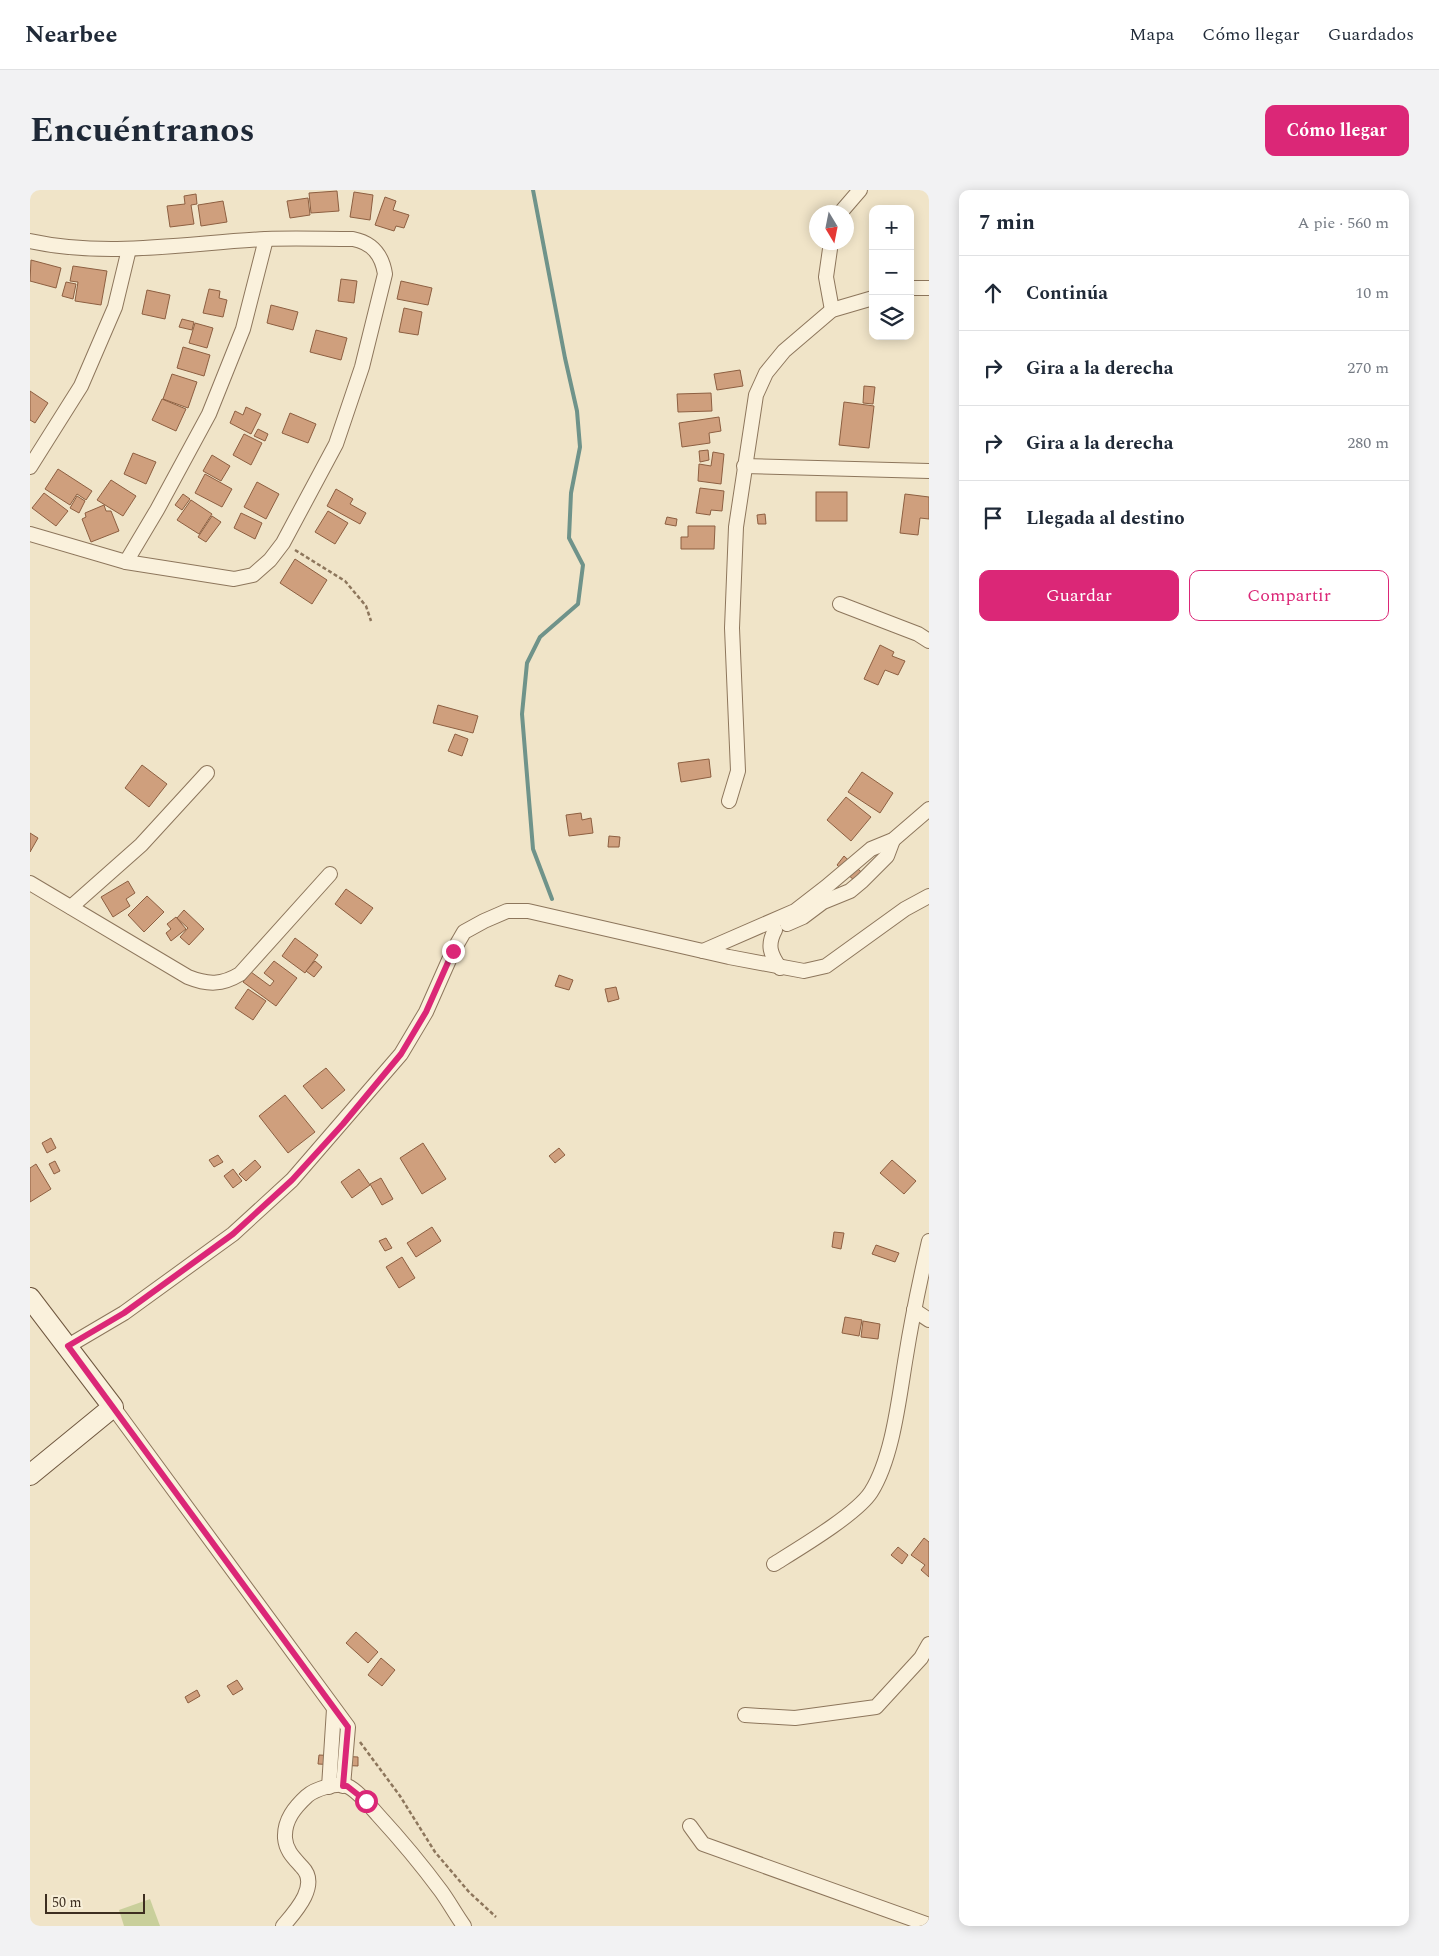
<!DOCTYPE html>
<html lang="es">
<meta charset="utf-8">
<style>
body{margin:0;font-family:Spectral,serif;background:#f2f2f3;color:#1f2937}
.controls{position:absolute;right:15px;top:15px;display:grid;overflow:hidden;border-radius:10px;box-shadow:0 2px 12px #0003}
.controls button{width:45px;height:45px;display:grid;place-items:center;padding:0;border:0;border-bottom:1px solid #e0e1e3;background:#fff;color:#1f2937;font:25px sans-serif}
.compass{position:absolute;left:779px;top:15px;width:45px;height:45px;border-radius:50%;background:#fff;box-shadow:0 2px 12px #0003;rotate:170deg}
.scale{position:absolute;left:15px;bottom:12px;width:100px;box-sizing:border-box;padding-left:5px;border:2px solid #3d2e20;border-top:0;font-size:14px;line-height:18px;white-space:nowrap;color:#3d2e20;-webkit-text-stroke:4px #f7eed8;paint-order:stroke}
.stop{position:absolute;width:15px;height:15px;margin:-11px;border:4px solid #db2777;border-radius:50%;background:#fff}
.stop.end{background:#db2777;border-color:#fff;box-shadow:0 1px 5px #0008}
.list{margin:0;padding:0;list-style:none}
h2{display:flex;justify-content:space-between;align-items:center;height:65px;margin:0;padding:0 20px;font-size:21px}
h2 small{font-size:16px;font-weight:400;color:#747a83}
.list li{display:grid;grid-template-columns:32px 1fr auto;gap:15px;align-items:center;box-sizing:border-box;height:75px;padding:0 20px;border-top:1px solid #e0e1e3}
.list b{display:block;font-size:19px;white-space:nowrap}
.list em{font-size:16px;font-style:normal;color:#747a83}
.actions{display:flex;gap:10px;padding:15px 20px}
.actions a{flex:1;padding:11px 0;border:1px solid #db2777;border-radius:10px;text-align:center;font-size:18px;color:#db2777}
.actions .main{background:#db2777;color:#fff}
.icon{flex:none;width:28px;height:28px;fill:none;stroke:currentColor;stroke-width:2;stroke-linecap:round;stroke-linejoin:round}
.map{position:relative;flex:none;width:899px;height:1736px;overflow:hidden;border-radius:10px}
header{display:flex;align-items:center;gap:30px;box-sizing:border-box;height:70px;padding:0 25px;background:#fff;border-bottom:1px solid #e0e1e3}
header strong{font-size:24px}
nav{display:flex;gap:28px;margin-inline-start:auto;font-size:18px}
.intro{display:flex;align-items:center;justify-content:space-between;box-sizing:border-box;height:120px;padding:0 30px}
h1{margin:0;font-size:35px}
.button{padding:12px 22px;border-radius:10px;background:#db2777;color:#fff;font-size:18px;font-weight:700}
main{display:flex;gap:30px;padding:0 30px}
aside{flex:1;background:#fff;border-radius:10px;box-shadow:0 2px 12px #0003}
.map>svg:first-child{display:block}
.green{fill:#c9cf9b}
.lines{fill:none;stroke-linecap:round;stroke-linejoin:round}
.stream{stroke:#6f938a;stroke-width:4}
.building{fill:#cf9f7d;stroke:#8d5f41}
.street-casing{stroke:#8d765c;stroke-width:16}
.secondary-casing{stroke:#6f573f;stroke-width:22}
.path{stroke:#8d765c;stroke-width:2.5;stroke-dasharray:4 2.5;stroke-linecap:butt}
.street{stroke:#faf1dc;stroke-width:14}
.secondary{stroke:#faf1dc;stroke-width:20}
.route{stroke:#db2777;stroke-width:6}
</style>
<header>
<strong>Nearbee</strong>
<nav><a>Mapa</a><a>Cómo llegar</a><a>Guardados</a></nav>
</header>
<div class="intro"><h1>Encuéntranos</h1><a class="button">Cómo llegar</a></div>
<main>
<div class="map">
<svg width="899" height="1736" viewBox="0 0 899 1736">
<rect width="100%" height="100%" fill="#f0e4c8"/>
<polygon class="green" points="120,1709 130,1736 94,1736 89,1720"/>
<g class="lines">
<polyline class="stream" points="503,0 535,168 547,221 550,257 541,303 539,348 553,375 548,414 510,447 497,473 492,524 503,659 522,709"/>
</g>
<g class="building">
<polygon points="307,1 309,21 281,23 279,3"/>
<polygon points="324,2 343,5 340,30 320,27"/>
<polygon points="166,4 167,14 161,15 164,34 140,37 137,16 155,14 154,6"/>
<polygon points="355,7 366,11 363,20 379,25 374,38 366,36 364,41 345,35"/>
<polygon points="278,8 280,25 260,28 257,11"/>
<polygon points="193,11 197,32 171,36 168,15"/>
<polygon points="1,70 31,78 26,98 0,91"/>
<polygon points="43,76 77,81 71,115 45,111 48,92 40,91"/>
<polygon points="311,89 327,91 324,113 308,111"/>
<polygon points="371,91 402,98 398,115 367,109"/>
<polygon points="36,92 46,94 43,109 32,106"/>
<polygon points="179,99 190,101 189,108 197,110 193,127 173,123"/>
<polygon points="117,100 140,105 135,129 112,124"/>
<polygon points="241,115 268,122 263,140 237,133"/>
<polygon points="374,118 392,122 388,145 369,142"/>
<polygon points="152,129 164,132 162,140 149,137"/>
<polygon points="165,133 183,138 177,158 159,153"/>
<polygon points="286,140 317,148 311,170 280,162"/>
<polygon points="153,157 180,165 174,186 147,178"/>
<polygon points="710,180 713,196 687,200 684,184"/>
<polygon points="142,184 167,192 158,218 133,209"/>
<polygon points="834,196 845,197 843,214 833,213"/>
<polygon points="0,201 18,213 5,233 0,230"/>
<polygon points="681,203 682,221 648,222 647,204"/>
<polygon points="132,209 156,219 146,241 122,230"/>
<polygon points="814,212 844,216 839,258 809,255"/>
<polygon points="216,217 231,224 221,244 200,233 205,221 213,225"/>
<polygon points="260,223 286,234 278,253 252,243"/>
<polygon points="689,227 691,241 679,243 680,253 652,257 649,233"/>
<polygon points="228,239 238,244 235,251 224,246"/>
<polygon points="214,244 232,253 221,275 203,265"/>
<polygon points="678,260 679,270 670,272 669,261"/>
<polygon points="683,262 694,264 691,294 668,291 669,274 681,276"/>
<polygon points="103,263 126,272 116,294 94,284"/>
<polygon points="182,265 200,276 191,291 173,281"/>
<polygon points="28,279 62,301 56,310 47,304 40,315 15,299"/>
<polygon points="175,284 202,299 192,317 165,303"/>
<polygon points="81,290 106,306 93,326 67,310"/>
<polygon points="227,292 249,304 236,329 214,317"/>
<polygon points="670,298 694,301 692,321 681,320 680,325 666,323"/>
<polygon points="306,299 323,309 320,314 336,323 330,334 297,316"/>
<rect x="786" y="302" width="31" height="29"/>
<polygon points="14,303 38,321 26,336 2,318"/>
<polygon points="153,304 160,309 152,320 145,315"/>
<polygon points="875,304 899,307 899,329 890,328 888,345 870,343"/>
<polygon points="47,306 55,311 49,323 40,318"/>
<polygon points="161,310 182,324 169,344 147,330"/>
<polygon points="74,315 76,321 81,321 89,341 61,352 52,329 56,327 55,323"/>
<polygon points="298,321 318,333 305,354 285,342"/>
<polygon points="211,323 232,333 225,349 204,338"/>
<polygon points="735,324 736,334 728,334 727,325"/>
<polygon points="182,326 191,332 176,352 168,347"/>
<polygon points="637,327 647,329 646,336 635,334"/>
<polygon points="658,336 685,336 684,359 651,359 651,347 658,347"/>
<polygon points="265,369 297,390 282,414 250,393"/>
<polygon points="850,455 864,462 862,466 875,471 868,485 855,480 848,495 834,489"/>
<polygon points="408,515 448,526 443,543 403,533"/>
<polygon points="425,544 438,549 432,566 418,561"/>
<polygon points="679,569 681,587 651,592 648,573"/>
<polygon points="112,575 137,594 119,617 95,598"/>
<polygon points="832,582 863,603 850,623 818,602"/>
<polygon points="816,607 841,627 821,651 797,630"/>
<polygon points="551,623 552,630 561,628 563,643 539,646 536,625"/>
<polygon points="0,643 8,648 0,662"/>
<polygon points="579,646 590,647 589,657 578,657"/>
<polygon points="814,666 841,691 834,699 807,675"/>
<polygon points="98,691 105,703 96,709 100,716 83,727 71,707"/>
<polygon points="316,699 343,718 331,734 305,714"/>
<polygon points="117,706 134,722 114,742 98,725"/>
<polygon points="154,720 174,739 159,755 150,747 158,738 147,728"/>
<polygon points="146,727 156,739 141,751 136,743 141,739 137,734"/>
<polygon points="265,748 288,765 275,783 252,766"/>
<polygon points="244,771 267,788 246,816 213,792 221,782 240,796 244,791 234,783"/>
<polygon points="285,771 292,777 284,787 276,781"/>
<polygon points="529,785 543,790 539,800 525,796"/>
<polygon points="586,797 589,809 578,812 575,799"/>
<polygon points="218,799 236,811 223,830 205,818"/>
<polygon points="296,878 315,900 292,919 273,896"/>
<polygon points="255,905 285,942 258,963 229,926"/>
<polygon points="21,948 26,958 17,963 12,953"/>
<polygon points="393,953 416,989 392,1004 370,968"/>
<polygon points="529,958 535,965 525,973 519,966"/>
<polygon points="188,965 193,972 184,977 179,970"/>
<polygon points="225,970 231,977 216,991 209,984"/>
<polygon points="862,970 886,991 874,1004 850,983"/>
<polygon points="25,971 30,981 24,984 19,974"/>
<polygon points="6,974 21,999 0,1012 0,978"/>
<polygon points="203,979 212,991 203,998 194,986"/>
<polygon points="329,979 340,995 322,1008 311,992"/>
<polygon points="351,988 363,1009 352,1015 340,994"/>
<polygon points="402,1037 411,1051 386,1067 377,1053"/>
<polygon points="804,1042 814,1043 811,1059 802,1057"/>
<polygon points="356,1048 362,1058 355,1061 349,1051"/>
<polygon points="846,1055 869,1063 865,1072 842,1064"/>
<polygon points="372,1067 385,1088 369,1098 356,1077"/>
<polygon points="815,1127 832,1130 829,1146 812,1143"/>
<polygon points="833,1131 850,1134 848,1149 831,1147"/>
<polygon points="894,1348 899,1352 899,1387 891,1380 895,1375 881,1365"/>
<polygon points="868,1357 878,1365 872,1374 861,1365"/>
<polygon points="326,1442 348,1462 338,1473 316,1453"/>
<polygon points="351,1468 365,1480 352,1496 338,1485"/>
<polygon points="207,1490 213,1499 203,1505 197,1496"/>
<polygon points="167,1500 170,1506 158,1513 155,1507"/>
<polygon points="289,1565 328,1567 328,1576 288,1574"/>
</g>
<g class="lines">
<defs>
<g id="street">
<polyline points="811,22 830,0"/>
<path d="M0,51C78,68 157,53 236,49C265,48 294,49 323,49C343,53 352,65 355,84L332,177L306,254L253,353L240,370L223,385L204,389L96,372L0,344"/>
<polyline points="801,52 796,87 802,120"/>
<polyline points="880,98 899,98"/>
<polyline points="714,276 899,281"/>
<polyline points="0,277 51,196 85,117 99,59"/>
<polyline points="96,372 127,320 179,224 213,139 236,49"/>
<polyline points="810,414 888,444 899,451"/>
<polyline points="699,611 708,581 702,438 706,337 726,205 736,183 754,161 802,120 843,108"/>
<path d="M0,693L158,787C178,795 192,795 210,784L300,684"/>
<polyline points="41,717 111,655 177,583"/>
<polyline points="757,734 773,727 793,712 820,701 832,691 857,666 863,650"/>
<path d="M745,740C737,755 740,764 750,778"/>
<polyline points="673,761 765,721 796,697 841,659 863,650 899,619"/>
<polyline points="884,1120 899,1130"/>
<polyline points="38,1156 94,1123 203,1044 262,990 371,864 396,822 423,761 434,742 454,731 477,721 498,721 699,767 774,781 796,776 875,719 899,706"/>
<polyline points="83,1217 318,1537 313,1596"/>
<path d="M744,1374C768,1359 827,1324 841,1302C863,1267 869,1207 876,1166C882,1128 890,1090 899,1051"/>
<polyline points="715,1525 765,1528 846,1517 891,1468 899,1454"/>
<polyline points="299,1597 304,1519"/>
<polyline points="660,1636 673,1654 899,1735"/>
<path d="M253,1736C265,1722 290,1695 272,1677C264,1668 256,1661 255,1648C254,1630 265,1617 277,1606C285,1599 307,1592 317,1596C327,1600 340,1616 348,1625C370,1649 391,1674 411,1701C419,1712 426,1725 434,1736"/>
</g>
<polyline id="secondary" points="0,1108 83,1217 0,1285"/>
</defs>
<use href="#street" class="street-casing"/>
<use href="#secondary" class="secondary-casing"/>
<g class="path">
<polyline points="265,360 315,391 336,416 341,431"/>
<polyline points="330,1552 370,1606 405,1662 439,1702 466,1727"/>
</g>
<use href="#street" class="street"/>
<use href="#secondary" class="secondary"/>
</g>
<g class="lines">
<polyline class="route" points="336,1611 317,1596 313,1596 318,1537 38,1156 94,1123 203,1044 262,990 313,934 371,864 396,822 423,761"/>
</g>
</svg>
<div class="controls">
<button>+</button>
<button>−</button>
<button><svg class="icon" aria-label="layers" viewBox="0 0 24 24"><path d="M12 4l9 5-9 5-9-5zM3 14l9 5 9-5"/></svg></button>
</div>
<svg class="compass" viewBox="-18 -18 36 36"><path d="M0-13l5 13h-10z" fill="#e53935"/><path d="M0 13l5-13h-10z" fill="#747a83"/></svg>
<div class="scale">50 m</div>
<div class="stop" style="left:336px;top:1611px"></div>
<div class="stop end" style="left:423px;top:761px"></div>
</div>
<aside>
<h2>7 min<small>A pie · 560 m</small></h2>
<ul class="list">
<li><svg class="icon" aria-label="ahead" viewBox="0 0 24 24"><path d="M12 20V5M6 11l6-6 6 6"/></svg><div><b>Continúa</b></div><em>10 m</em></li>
<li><svg class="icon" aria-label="right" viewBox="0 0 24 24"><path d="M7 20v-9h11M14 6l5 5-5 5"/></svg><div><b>Gira a la derecha</b></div><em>270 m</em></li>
<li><svg class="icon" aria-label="right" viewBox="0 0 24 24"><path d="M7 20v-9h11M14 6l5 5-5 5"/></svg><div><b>Gira a la derecha</b></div><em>280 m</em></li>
<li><svg class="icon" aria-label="arrive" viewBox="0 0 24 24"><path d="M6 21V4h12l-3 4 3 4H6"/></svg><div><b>Llegada al destino</b></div></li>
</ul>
<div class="actions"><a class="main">Guardar</a><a>Compartir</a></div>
</aside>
</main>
